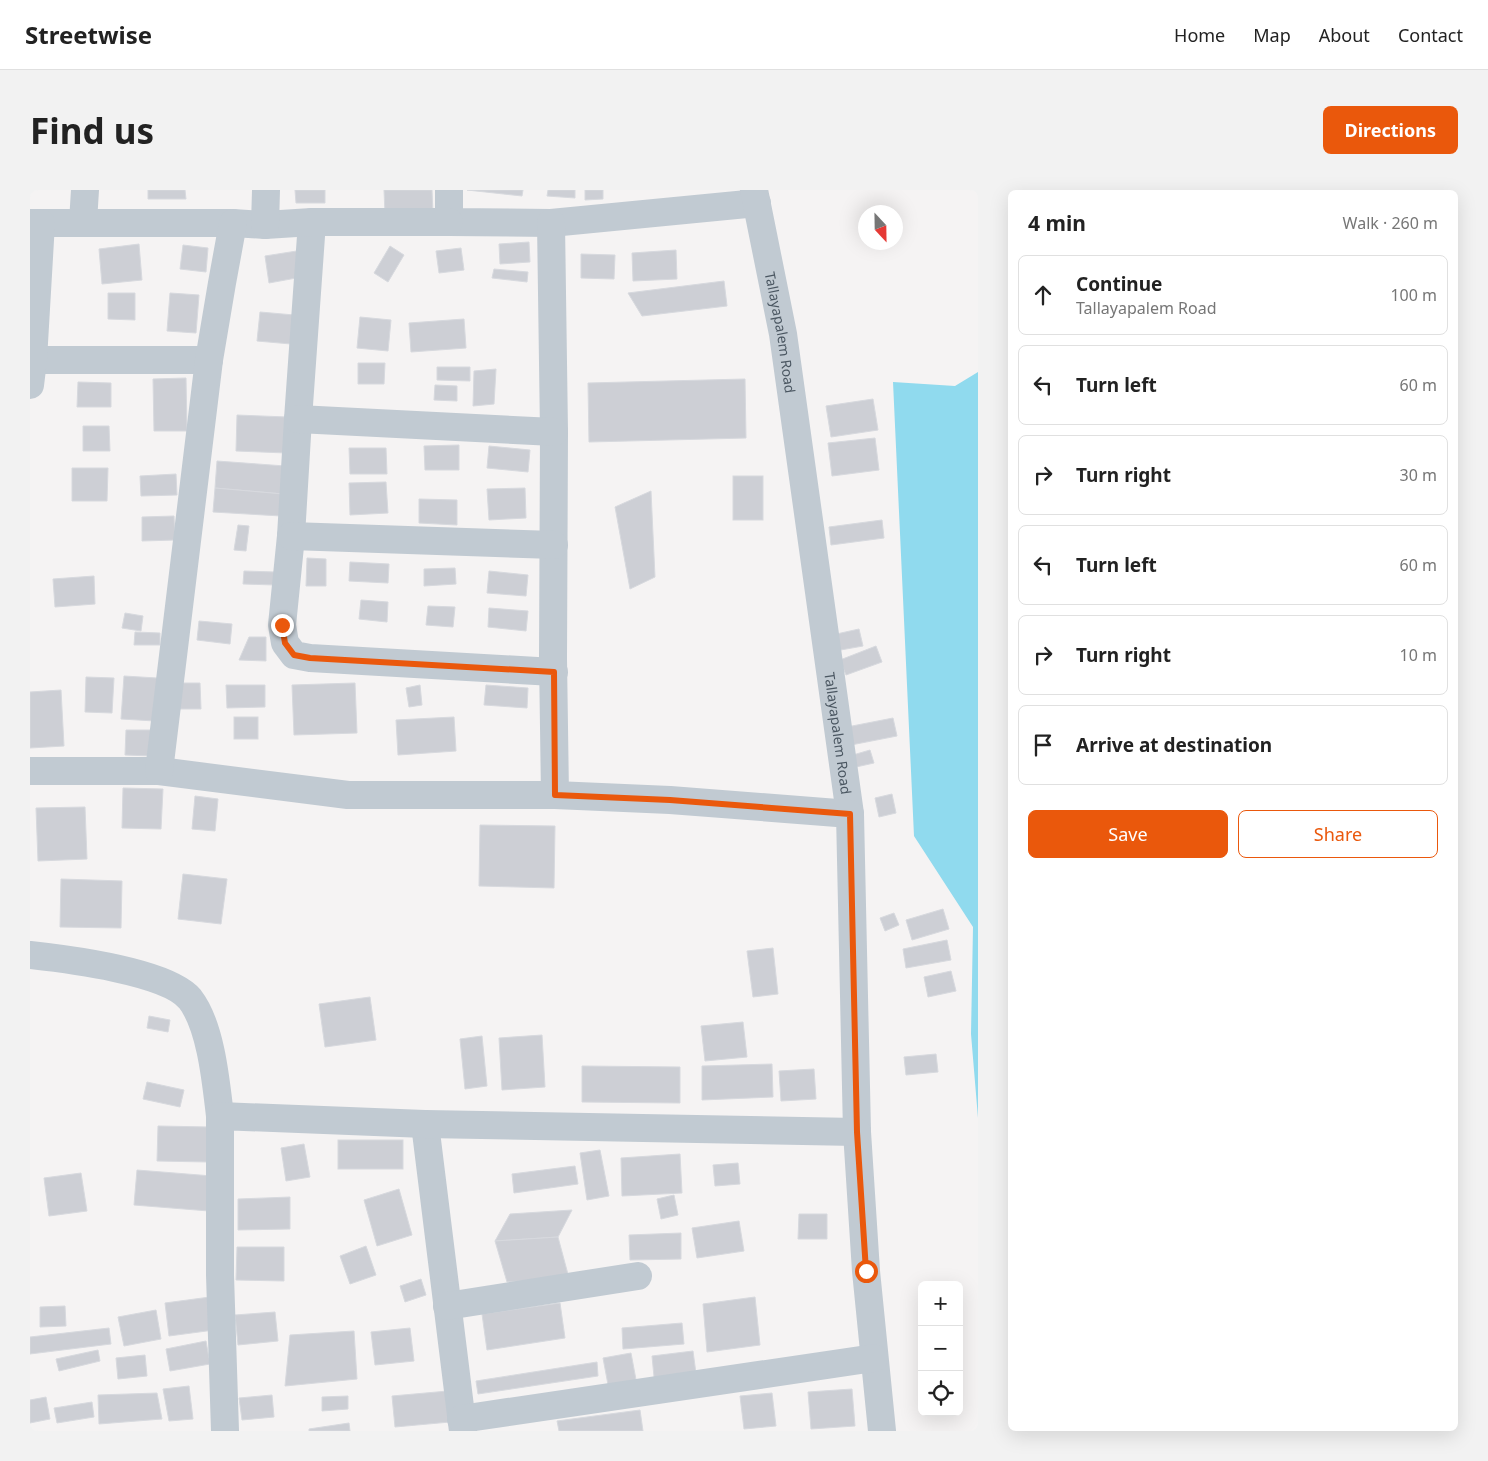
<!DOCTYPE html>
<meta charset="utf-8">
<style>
body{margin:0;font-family:"Noto Sans",sans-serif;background:#f2f2f2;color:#222}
.controls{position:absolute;right:15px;bottom:15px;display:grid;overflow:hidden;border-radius:8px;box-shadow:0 5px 20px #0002}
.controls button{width:45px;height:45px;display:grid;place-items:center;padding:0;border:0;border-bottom:1px solid #e0e0e0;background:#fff;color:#222;font:25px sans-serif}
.compass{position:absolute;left:828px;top:15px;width:45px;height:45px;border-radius:50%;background:#fff;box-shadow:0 5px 20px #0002;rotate:158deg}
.stop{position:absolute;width:15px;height:15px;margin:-11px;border:4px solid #ea580c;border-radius:50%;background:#fff}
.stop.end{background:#ea580c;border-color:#fff;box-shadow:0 1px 5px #0008}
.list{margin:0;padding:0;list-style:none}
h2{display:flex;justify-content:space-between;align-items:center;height:65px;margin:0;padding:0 20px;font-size:21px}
h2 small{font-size:16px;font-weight:400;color:#767676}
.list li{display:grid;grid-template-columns:32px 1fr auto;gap:15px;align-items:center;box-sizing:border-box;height:80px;margin:0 10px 10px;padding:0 10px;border:1px solid #e0e0e0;border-radius:8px}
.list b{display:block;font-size:19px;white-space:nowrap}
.list p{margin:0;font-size:16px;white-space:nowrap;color:#767676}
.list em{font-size:16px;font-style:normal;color:#767676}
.actions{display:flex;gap:10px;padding:15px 20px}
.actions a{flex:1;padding:11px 0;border:1px solid #ea580c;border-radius:8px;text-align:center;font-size:18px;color:#ea580c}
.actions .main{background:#ea580c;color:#fff}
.icon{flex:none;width:28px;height:28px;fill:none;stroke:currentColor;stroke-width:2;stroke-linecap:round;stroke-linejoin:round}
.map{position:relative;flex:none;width:948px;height:1241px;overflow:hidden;border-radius:8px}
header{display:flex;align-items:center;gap:30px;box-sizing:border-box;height:70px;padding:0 25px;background:#fff;border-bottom:1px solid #e0e0e0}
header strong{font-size:24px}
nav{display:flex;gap:28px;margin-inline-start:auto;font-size:18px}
.intro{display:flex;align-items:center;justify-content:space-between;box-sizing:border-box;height:120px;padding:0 30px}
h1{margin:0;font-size:35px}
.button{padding:12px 22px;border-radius:8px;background:#ea580c;color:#fff;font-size:18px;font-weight:700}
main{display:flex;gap:30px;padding:0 30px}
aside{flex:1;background:#fff;border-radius:8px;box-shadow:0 5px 20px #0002}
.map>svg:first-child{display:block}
.water{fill:#90daee}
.building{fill:#cdcfd5;stroke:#d7d9de}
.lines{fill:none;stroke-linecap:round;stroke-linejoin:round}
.minor{stroke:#c1cad2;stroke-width:28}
.route{stroke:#ea580c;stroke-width:6}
.labels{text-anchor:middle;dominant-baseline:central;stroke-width:4;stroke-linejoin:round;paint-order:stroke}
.street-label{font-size:14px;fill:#4a5661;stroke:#fff}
</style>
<header>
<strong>Streetwise</strong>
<nav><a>Home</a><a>Map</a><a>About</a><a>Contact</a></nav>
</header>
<div class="intro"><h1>Find us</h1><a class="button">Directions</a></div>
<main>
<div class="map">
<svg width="948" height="1241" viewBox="0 0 948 1241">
<rect width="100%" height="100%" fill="#f5f3f3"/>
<polygon class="water" points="948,182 948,928 941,844 943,737 884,646 863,192 925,196"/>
<g class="building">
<polygon points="118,0 155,0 156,9 118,9"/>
<polygon points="265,0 295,0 295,13 266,13"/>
<polygon points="354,0 402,0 403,24 355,25"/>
<polygon points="437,0 493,0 492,6"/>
<polygon points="518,0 545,0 545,8 517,6"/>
<polygon points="555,0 573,0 573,9 555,10"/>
<polygon points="499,52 500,72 470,74 469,54"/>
<polygon points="109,54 112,90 72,94 69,59"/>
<polygon points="153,55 178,58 176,82 150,79"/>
<polygon points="360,56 374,65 358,92 344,83"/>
<polygon points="431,58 434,80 409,83 406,61"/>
<polygon points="273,60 277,86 239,93 235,66"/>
<polygon points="646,60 647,89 603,91 602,63"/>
<polygon points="551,64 585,65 584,89 551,88"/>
<polygon points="464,79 498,82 497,92 462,88"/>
<polygon points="694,91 697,116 612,126 598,103"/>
<polygon points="78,103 105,103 105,130 78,129"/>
<polygon points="140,103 169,105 166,143 137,141"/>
<polygon points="230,122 264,125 261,154 227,151"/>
<polygon points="330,127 361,130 358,161 327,158"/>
<polygon points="434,129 436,158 381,162 379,133"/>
<polygon points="328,173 355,173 354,194 328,194"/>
<polygon points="407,177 440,177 440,191 407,190"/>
<polygon points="466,179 464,214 443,216 444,181"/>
<polygon points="156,188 157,241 124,241 123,189"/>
<polygon points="715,189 716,248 559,252 558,193"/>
<polygon points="48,192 81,193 81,217 47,217"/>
<polygon points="405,195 427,196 427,211 404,210"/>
<polygon points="843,209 848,240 801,247 796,216"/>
<polygon points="207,225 257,227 256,263 206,261"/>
<polygon points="53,236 79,236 80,261 53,261"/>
<polygon points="845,248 849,280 802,286 798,253"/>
<polygon points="429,255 429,280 395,280 394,256"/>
<polygon points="459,256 500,260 498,282 457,278"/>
<polygon points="319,258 356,258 357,284 320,284"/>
<polygon points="187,271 255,276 253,304 185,298"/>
<polygon points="42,278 78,278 77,311 42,311"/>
<polygon points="146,284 147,305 111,306 110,286"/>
<rect x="703" y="286" width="30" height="44"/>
<polygon points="356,292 358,323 320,325 319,293"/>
<polygon points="185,298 253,304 251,326 183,322"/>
<polygon points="495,298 496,328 459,330 457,299"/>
<polygon points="621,301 625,387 600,399 585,317"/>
<polygon points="389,309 427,310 427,335 389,333"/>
<polygon points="144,326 145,350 112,351 112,327"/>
<polygon points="852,330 854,348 801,355 799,337"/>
<polygon points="208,335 219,336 216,361 204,360"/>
<polygon points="277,368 296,369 296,396 276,396"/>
<polygon points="320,372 359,374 358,393 319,391"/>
<polygon points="425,378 426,394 394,396 394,379"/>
<polygon points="214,381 245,382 245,395 213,394"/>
<polygon points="459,381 498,385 496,406 457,403"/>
<polygon points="64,386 65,414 25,417 23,389"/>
<polygon points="331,410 358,412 357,432 329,429"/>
<polygon points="398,416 425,417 423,437 396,435"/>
<polygon points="459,418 498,421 496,441 458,437"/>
<polygon points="95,423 113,426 111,441 92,438"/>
<polygon points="169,431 202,434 200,454 167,450"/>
<polygon points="829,439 833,456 805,461 802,445"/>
<polygon points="105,442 130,443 130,455 104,455"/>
<polygon points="219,447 236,447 236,471 209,470"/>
<polygon points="846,456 852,472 816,485 810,470"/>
<polygon points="94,486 127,488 125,531 91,529"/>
<polygon points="56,487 84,488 82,523 55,522"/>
<polygon points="149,493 170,493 171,519 149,519"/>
<polygon points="325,493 327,543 264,545 262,495"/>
<polygon points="196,495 235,495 235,517 197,518"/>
<polygon points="390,495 392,515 379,517 376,498"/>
<polygon points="456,495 498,498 497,518 454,515"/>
<polygon points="31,500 34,556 0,558 0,502"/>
<rect x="204" y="527" width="24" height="22"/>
<polygon points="424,527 426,561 368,565 366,530"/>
<polygon points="863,528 867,546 821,555 817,537"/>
<polygon points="96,540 124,540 123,566 95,565"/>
<polygon points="840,560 844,573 826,577 823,565"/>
<polygon points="93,598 133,599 131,639 92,638"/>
<polygon points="862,604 866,623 849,627 845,608"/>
<polygon points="165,606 188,609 185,641 162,639"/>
<polygon points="55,617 57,669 8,671 6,618"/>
<polygon points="450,635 525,636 524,698 449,696"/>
<polygon points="153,684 197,689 191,734 148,729"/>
<polygon points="31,689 92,691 91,738 30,737"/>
<polygon points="913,719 919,739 882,750 876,730"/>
<polygon points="864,723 869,735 855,741 850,728"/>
<polygon points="917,750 921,770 876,778 873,759"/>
<polygon points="743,758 748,804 723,807 717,761"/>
<polygon points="921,781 926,801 898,807 894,787"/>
<polygon points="340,807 346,850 295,857 289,814"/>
<polygon points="119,826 140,830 138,842 117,838"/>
<polygon points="713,832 717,867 675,871 671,836"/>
<polygon points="512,845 515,897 472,900 469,848"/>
<polygon points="452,846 457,896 435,899 430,849"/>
<polygon points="906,864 908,882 876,885 874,867"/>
<polygon points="742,874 743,907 672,910 672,876"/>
<polygon points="552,876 650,877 650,913 552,912"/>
<polygon points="784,879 786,909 751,911 749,881"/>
<polygon points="117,892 154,900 150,917 113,909"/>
<polygon points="128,936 179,937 178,972 127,971"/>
<rect x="308" y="950" width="65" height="29"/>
<polygon points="274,954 280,987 256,991 251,958"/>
<polygon points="570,960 579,1006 557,1010 550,963"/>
<polygon points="650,964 652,1003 592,1006 591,968"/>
<polygon points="708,973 710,994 685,996 683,975"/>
<polygon points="545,976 548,994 484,1003 482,984"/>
<polygon points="107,980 182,986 179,1021 104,1015"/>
<polygon points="51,983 57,1021 19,1026 14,988"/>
<polygon points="369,999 382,1045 347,1056 334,1010"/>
<polygon points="644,1005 648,1025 631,1029 627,1009"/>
<polygon points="260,1007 260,1039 208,1040 208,1009"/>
<polygon points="542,1020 528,1047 465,1051 480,1024"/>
<polygon points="769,1024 797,1024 797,1049 768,1049"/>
<polygon points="709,1031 714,1061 667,1068 662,1038"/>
<polygon points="651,1043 651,1069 600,1070 599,1045"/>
<polygon points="528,1047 539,1088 477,1092 465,1051"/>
<polygon points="336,1056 346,1085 320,1094 310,1066"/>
<polygon points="207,1057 254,1057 254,1091 206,1090"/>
<polygon points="391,1089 396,1105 375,1112 370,1096"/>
<polygon points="180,1107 184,1140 139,1146 135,1113"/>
<polygon points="725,1107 730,1155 677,1162 673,1114"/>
<polygon points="530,1113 535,1148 457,1160 452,1124"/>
<polygon points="35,1116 36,1136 10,1137 10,1117"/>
<polygon points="126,1120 131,1149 94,1156 88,1127"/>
<polygon points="245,1122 248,1151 208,1155 205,1125"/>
<polygon points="652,1133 654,1154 593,1159 592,1138"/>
<polygon points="79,1138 81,1154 0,1164 0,1147"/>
<polygon points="380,1138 384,1171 345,1175 341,1142"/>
<polygon points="324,1141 327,1189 255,1196 260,1145"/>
<polygon points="176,1151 180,1174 140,1181 136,1159"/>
<polygon points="68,1160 70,1171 29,1181 26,1169"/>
<polygon points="663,1161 667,1191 625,1197 622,1166"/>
<polygon points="601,1163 607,1195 579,1200 573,1168"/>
<polygon points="115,1165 117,1186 88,1189 86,1168"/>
<polygon points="567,1172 568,1186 448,1204 446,1191"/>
<polygon points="159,1196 163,1229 139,1231 133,1199"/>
<polygon points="822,1199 825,1236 781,1239 778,1202"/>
<polygon points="418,1201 420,1232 365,1237 362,1206"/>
<polygon points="127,1203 132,1229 69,1234 68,1205"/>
<polygon points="742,1203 746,1236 714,1239 710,1206"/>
<polygon points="242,1205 244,1227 212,1230 209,1208"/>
<polygon points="318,1206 318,1219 292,1221 292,1207"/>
<polygon points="16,1207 20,1229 0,1233 0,1210"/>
<polygon points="62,1212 64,1227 27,1233 24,1218"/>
<polygon points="610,1220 613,1241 529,1241 527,1231"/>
<polygon points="319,1233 320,1241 279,1241 279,1239"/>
</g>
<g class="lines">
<g class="minor">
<polyline points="419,0 419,32 521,33 727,13"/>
<path id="s1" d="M724,0L753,144L820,624L827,942L836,1081L852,1241"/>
<polyline points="53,32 55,0"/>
<polyline points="282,32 268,229 261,346 252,435 255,453 264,465 280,468 524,482"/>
<polyline points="0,33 203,33 235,35 282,32 419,32"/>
<polyline points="521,33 524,242 523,469 525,605"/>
<polyline points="235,35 236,0"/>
<polyline points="0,170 179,170"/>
<polyline points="0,195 3,170 11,33"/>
<polyline points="268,229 524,242"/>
<polyline points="261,346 524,355"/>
<polyline points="0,581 129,581 318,605 525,605 640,610 820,624"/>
<polyline points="129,581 179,170 192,93 203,33"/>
<path d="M0,765C36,769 137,781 160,809C181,836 186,892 190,926"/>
<polyline points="395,934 433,1241"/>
<polyline points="417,1116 608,1086"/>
<polyline points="431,1229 844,1168"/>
<polyline points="195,1241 190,1085 190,926 395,934 827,942"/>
</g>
</g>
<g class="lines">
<polyline class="route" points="252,435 255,453 264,465 280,468 524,482 525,605 640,610 820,624 827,942 836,1081"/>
</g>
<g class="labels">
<g class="street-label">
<text stroke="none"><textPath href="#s1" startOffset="145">Tallayapalem Road</textPath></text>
<text stroke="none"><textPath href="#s1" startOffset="550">Tallayapalem Road</textPath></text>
</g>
</g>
</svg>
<div class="controls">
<button>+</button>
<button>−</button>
<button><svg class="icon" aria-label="locate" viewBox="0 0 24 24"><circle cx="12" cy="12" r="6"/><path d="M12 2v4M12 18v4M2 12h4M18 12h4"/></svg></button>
</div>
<svg class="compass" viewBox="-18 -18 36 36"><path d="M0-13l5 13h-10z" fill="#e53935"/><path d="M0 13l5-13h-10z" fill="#767676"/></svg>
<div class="stop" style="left:836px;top:1081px"></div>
<div class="stop end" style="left:252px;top:435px"></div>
</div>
<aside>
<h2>4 min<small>Walk · 260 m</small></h2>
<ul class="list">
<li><svg class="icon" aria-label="ahead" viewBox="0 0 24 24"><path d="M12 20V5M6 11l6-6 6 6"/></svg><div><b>Continue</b><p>Tallayapalem Road</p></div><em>100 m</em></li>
<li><svg class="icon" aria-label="left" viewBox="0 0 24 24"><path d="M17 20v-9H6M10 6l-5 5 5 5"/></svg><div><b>Turn left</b></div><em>60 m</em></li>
<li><svg class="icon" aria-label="right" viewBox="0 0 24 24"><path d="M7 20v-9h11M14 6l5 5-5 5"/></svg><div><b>Turn right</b></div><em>30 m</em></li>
<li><svg class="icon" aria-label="left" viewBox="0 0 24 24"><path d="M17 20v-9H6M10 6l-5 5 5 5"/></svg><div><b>Turn left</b></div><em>60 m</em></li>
<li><svg class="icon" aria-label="right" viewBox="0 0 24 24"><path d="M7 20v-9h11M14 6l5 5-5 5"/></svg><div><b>Turn right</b></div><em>10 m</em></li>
<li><svg class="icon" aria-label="arrive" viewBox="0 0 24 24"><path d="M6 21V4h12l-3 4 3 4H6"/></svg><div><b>Arrive at destination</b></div></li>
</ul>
<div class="actions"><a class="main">Save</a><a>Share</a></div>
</aside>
</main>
